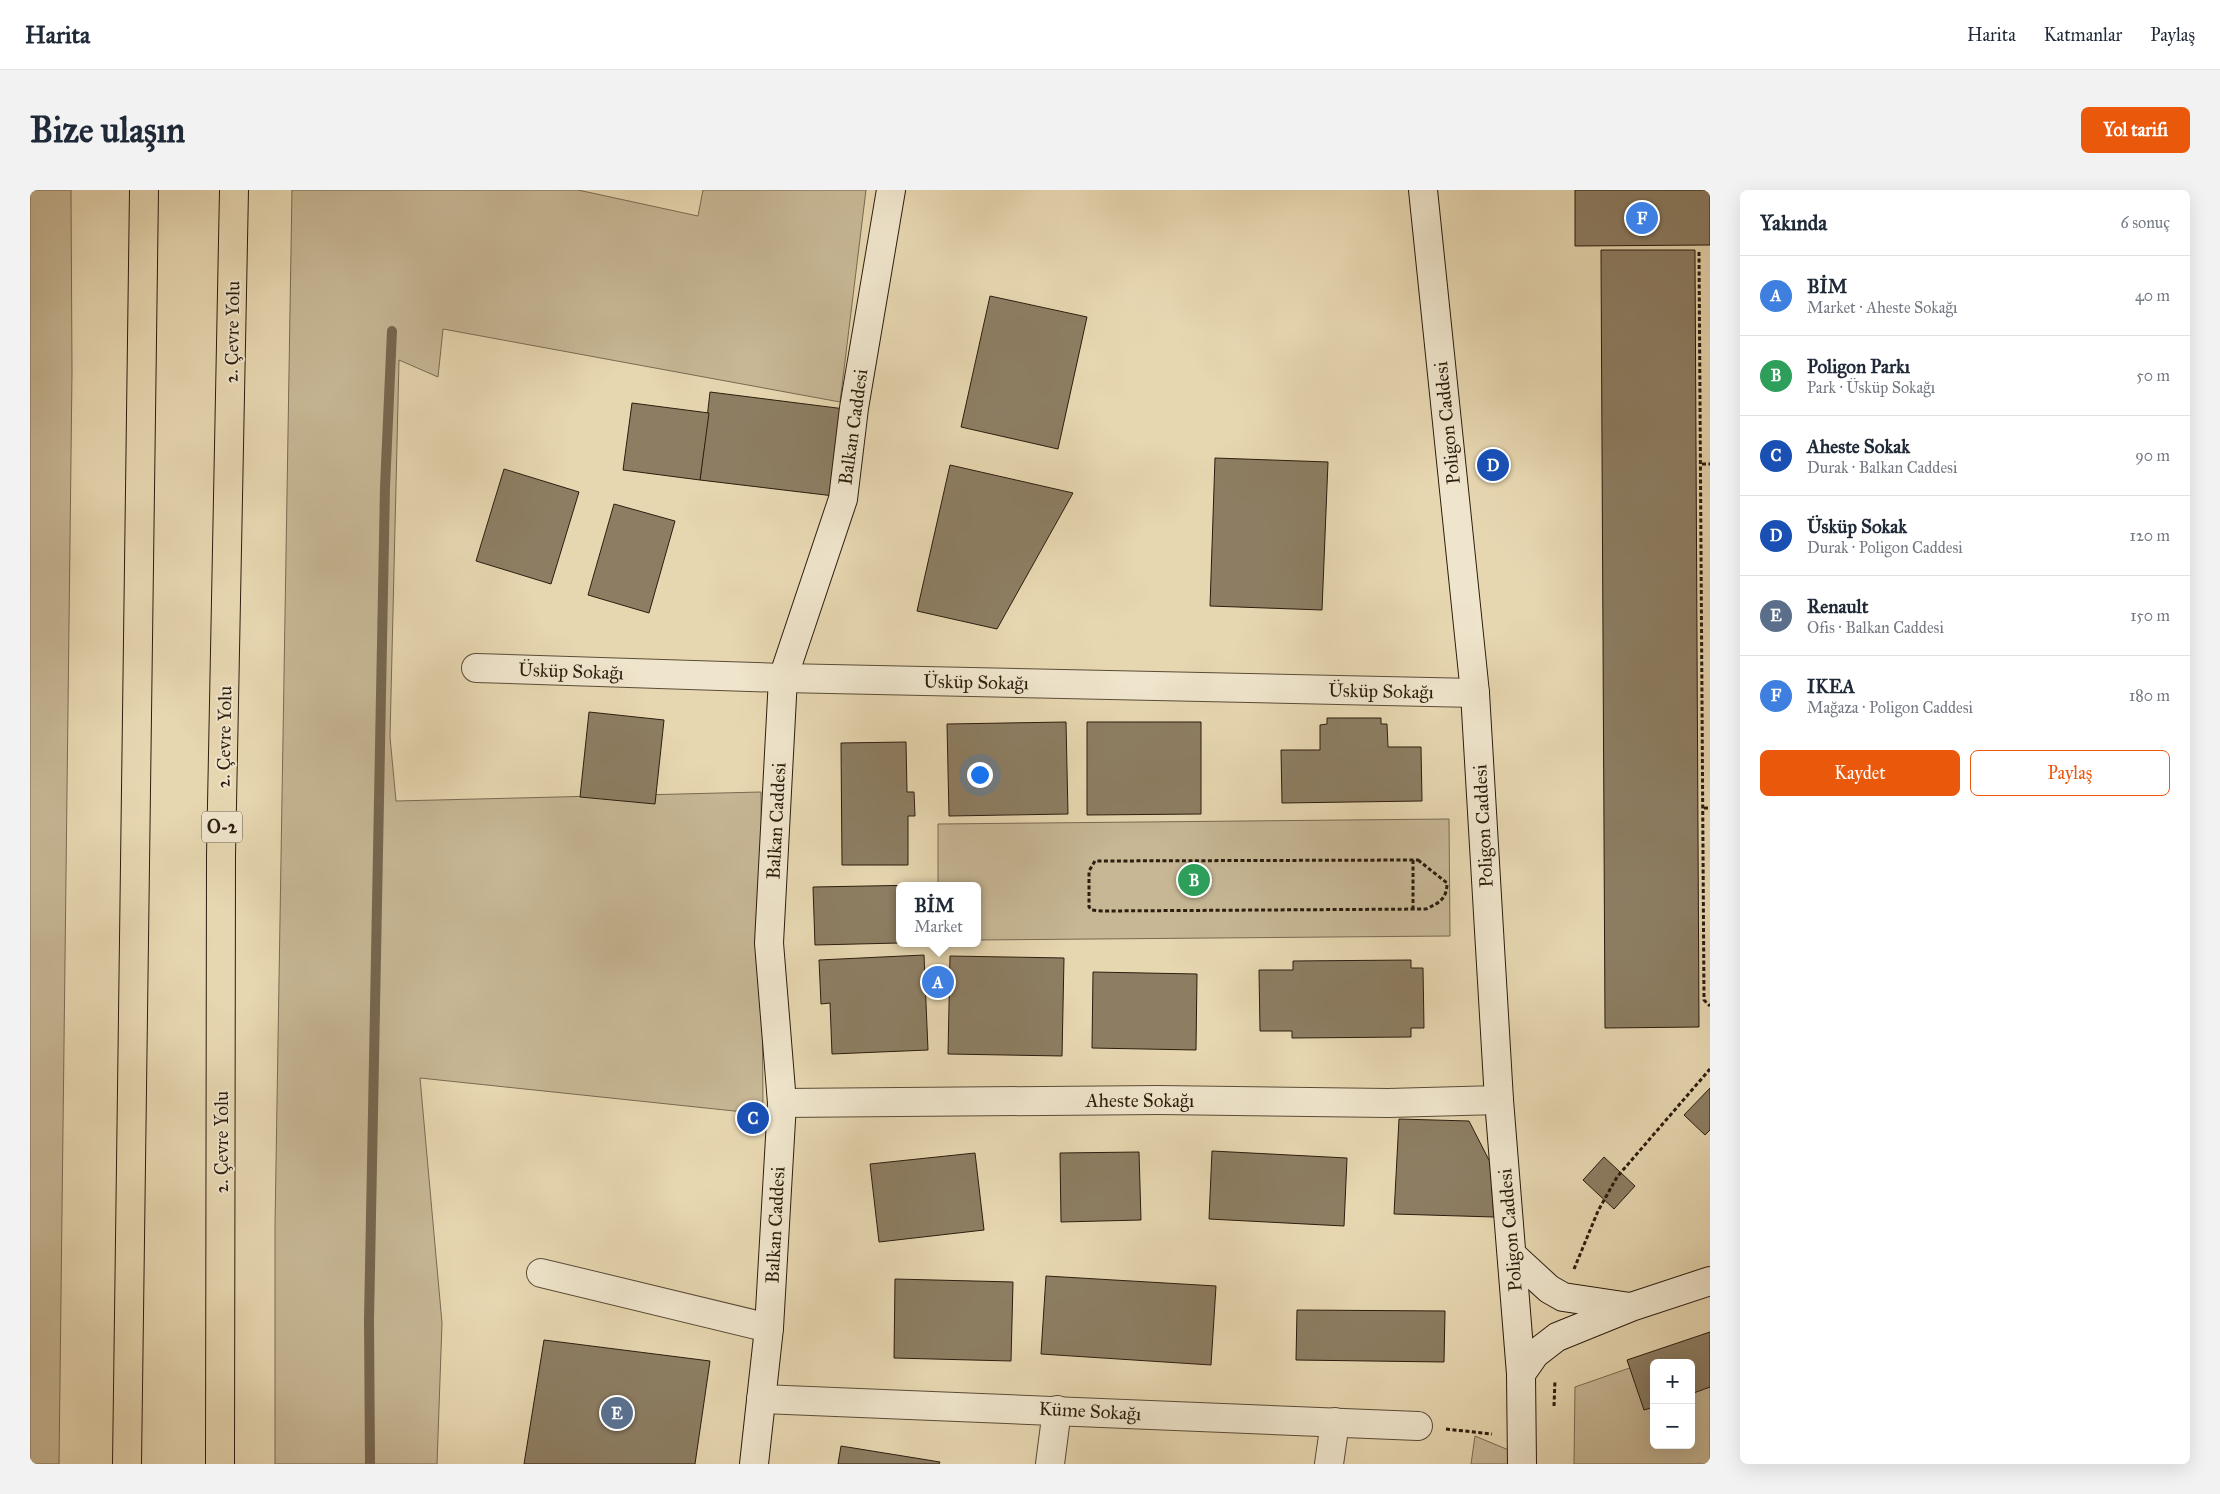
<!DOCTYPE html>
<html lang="tr">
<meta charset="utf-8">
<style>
body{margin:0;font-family:"IM FELL Great Primer",serif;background:#f2f2f3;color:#1f2937}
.controls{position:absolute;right:15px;bottom:15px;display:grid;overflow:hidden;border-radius:8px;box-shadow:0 5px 20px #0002}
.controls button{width:45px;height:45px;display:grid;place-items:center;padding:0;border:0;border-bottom:1px solid #e0e1e3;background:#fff;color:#1f2937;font:25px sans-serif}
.you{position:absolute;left:949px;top:584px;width:18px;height:18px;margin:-12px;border:4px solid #fff;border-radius:50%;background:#1a73e8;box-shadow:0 0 0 8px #1a73e833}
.badge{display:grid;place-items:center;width:32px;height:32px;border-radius:50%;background:#ea580c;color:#fff;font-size:16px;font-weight:700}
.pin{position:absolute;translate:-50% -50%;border:2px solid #fff;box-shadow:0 1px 5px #0006}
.popup{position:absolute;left:866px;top:692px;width:85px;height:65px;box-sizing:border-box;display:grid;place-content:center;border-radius:8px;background:#fff;filter:drop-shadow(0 1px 4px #0005);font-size:16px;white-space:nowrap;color:#747a83}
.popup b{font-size:19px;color:#1f2937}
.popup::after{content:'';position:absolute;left:50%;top:100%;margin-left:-10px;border:10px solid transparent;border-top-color:#fff}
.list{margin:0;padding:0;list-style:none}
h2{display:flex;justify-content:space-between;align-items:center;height:65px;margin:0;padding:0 20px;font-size:21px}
h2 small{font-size:16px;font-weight:400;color:#747a83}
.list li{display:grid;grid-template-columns:32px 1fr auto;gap:15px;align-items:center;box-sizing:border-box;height:80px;padding:0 20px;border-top:1px solid #e0e1e3}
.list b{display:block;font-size:19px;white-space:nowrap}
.list p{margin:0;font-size:16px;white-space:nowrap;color:#747a83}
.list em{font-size:16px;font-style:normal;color:#747a83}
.actions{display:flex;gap:10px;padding:15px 20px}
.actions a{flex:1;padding:11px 0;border:1px solid #ea580c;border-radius:8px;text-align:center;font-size:18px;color:#ea580c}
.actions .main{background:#ea580c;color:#fff}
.map{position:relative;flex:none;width:1680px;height:1274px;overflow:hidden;border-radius:8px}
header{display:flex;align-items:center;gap:30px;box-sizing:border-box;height:70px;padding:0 25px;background:#fff;border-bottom:1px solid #e0e1e3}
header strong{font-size:24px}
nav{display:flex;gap:28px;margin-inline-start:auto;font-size:18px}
.intro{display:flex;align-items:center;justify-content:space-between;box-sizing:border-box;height:120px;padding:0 30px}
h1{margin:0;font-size:35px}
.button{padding:12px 22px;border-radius:8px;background:#ea580c;color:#fff;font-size:18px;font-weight:700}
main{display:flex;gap:30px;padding:0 30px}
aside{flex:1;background:#fff;border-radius:8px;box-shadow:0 5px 20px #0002}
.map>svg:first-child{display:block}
.green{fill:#c7b795;stroke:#7a6a52;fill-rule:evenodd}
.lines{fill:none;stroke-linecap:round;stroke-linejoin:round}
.stream{stroke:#76674f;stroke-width:10}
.building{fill:#8d7e63;stroke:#2c1d0e}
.street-casing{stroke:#5b4c37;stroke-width:30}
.secondary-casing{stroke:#2c1d0e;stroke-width:30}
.highway-casing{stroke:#2c1d0e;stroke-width:30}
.path{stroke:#2c1d0e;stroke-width:3;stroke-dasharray:4 2.5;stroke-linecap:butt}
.street{stroke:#efe5cc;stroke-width:28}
.secondary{stroke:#efe5cc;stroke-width:28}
.highway{stroke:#e7d7b1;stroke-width:28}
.labels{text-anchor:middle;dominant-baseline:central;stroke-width:4;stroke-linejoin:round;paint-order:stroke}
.shield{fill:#efe5cc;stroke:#665947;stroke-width:1}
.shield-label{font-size:18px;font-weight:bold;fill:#2c1d0e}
.street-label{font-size:19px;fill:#2c1d0e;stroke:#efe5cc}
</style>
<header>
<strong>Harita</strong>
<nav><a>Harita</a><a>Katmanlar</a><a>Paylaş</a></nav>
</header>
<div class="intro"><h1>Bize ulaşın</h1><a class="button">Yol tarifi</a></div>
<main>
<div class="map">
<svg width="1680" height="1274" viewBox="0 0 1680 1274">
<rect width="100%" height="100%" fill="#e7d7b1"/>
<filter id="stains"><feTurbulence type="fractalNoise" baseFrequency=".004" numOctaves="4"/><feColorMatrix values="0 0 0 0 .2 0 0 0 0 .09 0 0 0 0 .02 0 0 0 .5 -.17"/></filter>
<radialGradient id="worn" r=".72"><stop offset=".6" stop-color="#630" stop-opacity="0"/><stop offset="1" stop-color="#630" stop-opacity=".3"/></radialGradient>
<g class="green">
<polygon points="0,0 41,0 42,182 29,1274 0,1274"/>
<polygon points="262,0 548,0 668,26 673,0 836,0 810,212 413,139 408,187 369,170 360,547 366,611 731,602 733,924 390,888 412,1133 407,1274 245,1274 245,1035"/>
<polygon points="1419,629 1420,746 947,750 947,696 908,696 908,634"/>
<path d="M1680,1150V1274H1544L1545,1197ZM1624,1173H1661V1255H1624Z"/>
<polygon points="1445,1246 1481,1261 1480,1274 1441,1274"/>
</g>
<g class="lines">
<polyline class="stream" points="340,1274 339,1130 355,297 362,141"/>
</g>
<g class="building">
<polygon points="1545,0 1680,0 1680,55 1545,56"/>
<polygon points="1571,60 1665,60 1669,837 1575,838"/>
<polygon points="960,106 1057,127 1028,259 931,237"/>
<polygon points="680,202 815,219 804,306 670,290"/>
<polygon points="602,213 679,223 670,290 593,280"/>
<polygon points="1185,268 1298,272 1292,420 1180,416"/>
<polygon points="920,275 1043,303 967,439 887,421"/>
<polygon points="474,279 549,302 521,394 446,371"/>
<polygon points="584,314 645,331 619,423 558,405"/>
<polygon points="559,522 634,530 625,614 550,607"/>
<polygon points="1297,528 1351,528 1351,534 1357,534 1358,557 1391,557 1392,611 1252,613 1251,560 1290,560 1290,535 1297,534"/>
<polygon points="1036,532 1038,624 919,626 917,534"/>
<polygon points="1057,532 1171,532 1171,624 1057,625"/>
<polygon points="876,552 877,602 884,602 885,626 878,626 878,675 812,675 811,553"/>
<polygon points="894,695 869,696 869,753 785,755 783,697"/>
<polygon points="894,765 898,860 802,864 800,813 791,814 789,770"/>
<polygon points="920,766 1034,768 1032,866 918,864"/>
<polygon points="1381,770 1381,778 1393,778 1394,838 1381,838 1381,847 1262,848 1262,841 1230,841 1229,780 1263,780 1263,771"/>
<polygon points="1063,782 1167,784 1166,860 1062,858"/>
<polygon points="1680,898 1680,940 1675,945 1654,925"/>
<polygon points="1369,929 1439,931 1460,972 1464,1027 1364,1024"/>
<polygon points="1182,961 1317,968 1314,1036 1179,1029"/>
<polygon points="1109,962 1111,1030 1031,1032 1030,963"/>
<polygon points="945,963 954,1040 849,1052 840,974"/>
<polygon points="1574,967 1605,996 1584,1019 1553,990"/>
<polygon points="1016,1086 1186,1096 1181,1175 1011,1164"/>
<polygon points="865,1089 983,1092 981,1171 864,1168"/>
<polygon points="1267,1120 1415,1121 1414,1172 1266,1170"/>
<polygon points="1680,1142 1680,1197 1661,1204 1661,1173 1624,1173 1624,1217 1614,1220 1597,1170"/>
<polygon points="514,1150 680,1171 665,1274 494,1274"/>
<polygon points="811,1256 910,1272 909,1274 808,1274"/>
</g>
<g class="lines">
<defs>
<g id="street">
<polyline points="446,478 753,488 1445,503"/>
<polyline points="752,913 1129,910 1358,913 1469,910"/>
<polyline points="511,1083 739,1138"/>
<polyline points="731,1209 1388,1236"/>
<polyline points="1020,1274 1027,1220"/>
<polyline points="1299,1274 1305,1232"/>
</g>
<g id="secondary">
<polyline points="1393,0 1445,503 1469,910 1491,1184 1492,1274"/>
<polyline points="1483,1066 1519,1099 1533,1107 1600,1117"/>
<polyline points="1491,1184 1505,1164 1527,1147 1601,1117 1680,1091"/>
<polyline points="724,1274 739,1138 752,913 739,753 753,488 813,309 824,218 861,0"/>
</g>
<g id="highway">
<polyline points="97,1274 114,0"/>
<polyline points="190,1274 191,666 204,0"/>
</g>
</defs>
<use href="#street" class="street-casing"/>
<use href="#secondary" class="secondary-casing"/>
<use href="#highway" class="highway-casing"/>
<g class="path">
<polyline points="1669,62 1674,810 1680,816"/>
<polyline points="1672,274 1680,274"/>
<polyline points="1674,618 1680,618"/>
<polyline points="1383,670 1383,719"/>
<path d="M1388,670L1417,693C1417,709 1409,713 1396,719L1072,721L1062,720L1059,717V681L1065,671Z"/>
<polyline points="1544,1079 1568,1021 1587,987 1680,879"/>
<polyline points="1524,1216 1525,1190"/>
<polyline points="1416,1239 1462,1244"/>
</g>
<use href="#street" class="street"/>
<use href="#secondary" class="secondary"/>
<use href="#highway" class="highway"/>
</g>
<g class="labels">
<rect class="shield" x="172" y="621.5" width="40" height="31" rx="4"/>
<g class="shield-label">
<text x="192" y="637">O-2</text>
</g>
<g class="street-label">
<text transform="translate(202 142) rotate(-89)">2. Çevre Yolu</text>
<text transform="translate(1417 233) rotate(-96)">Poligon Caddesi</text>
<text transform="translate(823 237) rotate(-82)">Balkan Caddesi</text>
<text transform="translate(541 481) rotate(2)">Üsküp Sokağı</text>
<text transform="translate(946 492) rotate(1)">Üsküp Sokağı</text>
<text transform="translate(1351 501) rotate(1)">Üsküp Sokağı</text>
<text transform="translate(194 547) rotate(-89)">2. Çevre Yolu</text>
<text transform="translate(746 631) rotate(-87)">Balkan Caddesi</text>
<text transform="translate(1453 636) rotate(-93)">Poligon Caddesi</text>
<text x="1110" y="910">Aheste Sokağı</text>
<text transform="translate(191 952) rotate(-90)">2. Çevre Yolu</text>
<text transform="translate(745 1035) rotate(-87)">Balkan Caddesi</text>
<text transform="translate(1480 1040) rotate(-95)">Poligon Caddesi</text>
<text transform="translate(1060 1221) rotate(3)">Küme Sokağı</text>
</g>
</g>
<rect width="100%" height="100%" filter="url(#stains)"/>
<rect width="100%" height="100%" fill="url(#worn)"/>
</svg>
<div class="controls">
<button>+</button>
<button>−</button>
</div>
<div class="you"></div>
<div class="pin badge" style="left:908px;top:792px;background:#3f7fe0">A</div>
<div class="popup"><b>BİM</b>Market</div>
<div class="pin badge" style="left:1164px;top:690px;background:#2e9e5b">B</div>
<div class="pin badge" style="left:723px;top:928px;background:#1a4fb4">C</div>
<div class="pin badge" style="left:1463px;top:275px;background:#1a4fb4">D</div>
<div class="pin badge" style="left:587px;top:1223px;background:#5c6f8a">E</div>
<div class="pin badge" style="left:1612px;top:28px;background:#3f7fe0">F</div>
</div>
<aside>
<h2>Yakında<small>6 sonuç</small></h2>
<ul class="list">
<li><span class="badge" style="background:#3f7fe0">A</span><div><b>BİM</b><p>Market · Aheste Sokağı</p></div><em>40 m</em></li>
<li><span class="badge" style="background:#2e9e5b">B</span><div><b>Poligon Parkı</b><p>Park · Üsküp Sokağı</p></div><em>50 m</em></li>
<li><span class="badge" style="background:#1a4fb4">C</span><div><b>Aheste Sokak</b><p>Durak · Balkan Caddesi</p></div><em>90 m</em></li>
<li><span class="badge" style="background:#1a4fb4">D</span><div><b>Üsküp Sokak</b><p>Durak · Poligon Caddesi</p></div><em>120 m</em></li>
<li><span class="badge" style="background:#5c6f8a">E</span><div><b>Renault</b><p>Ofis · Balkan Caddesi</p></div><em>150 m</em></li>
<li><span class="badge" style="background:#3f7fe0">F</span><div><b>IKEA</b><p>Mağaza · Poligon Caddesi</p></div><em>180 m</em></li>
</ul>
<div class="actions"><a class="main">Kaydet</a><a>Paylaş</a></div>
</aside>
</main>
